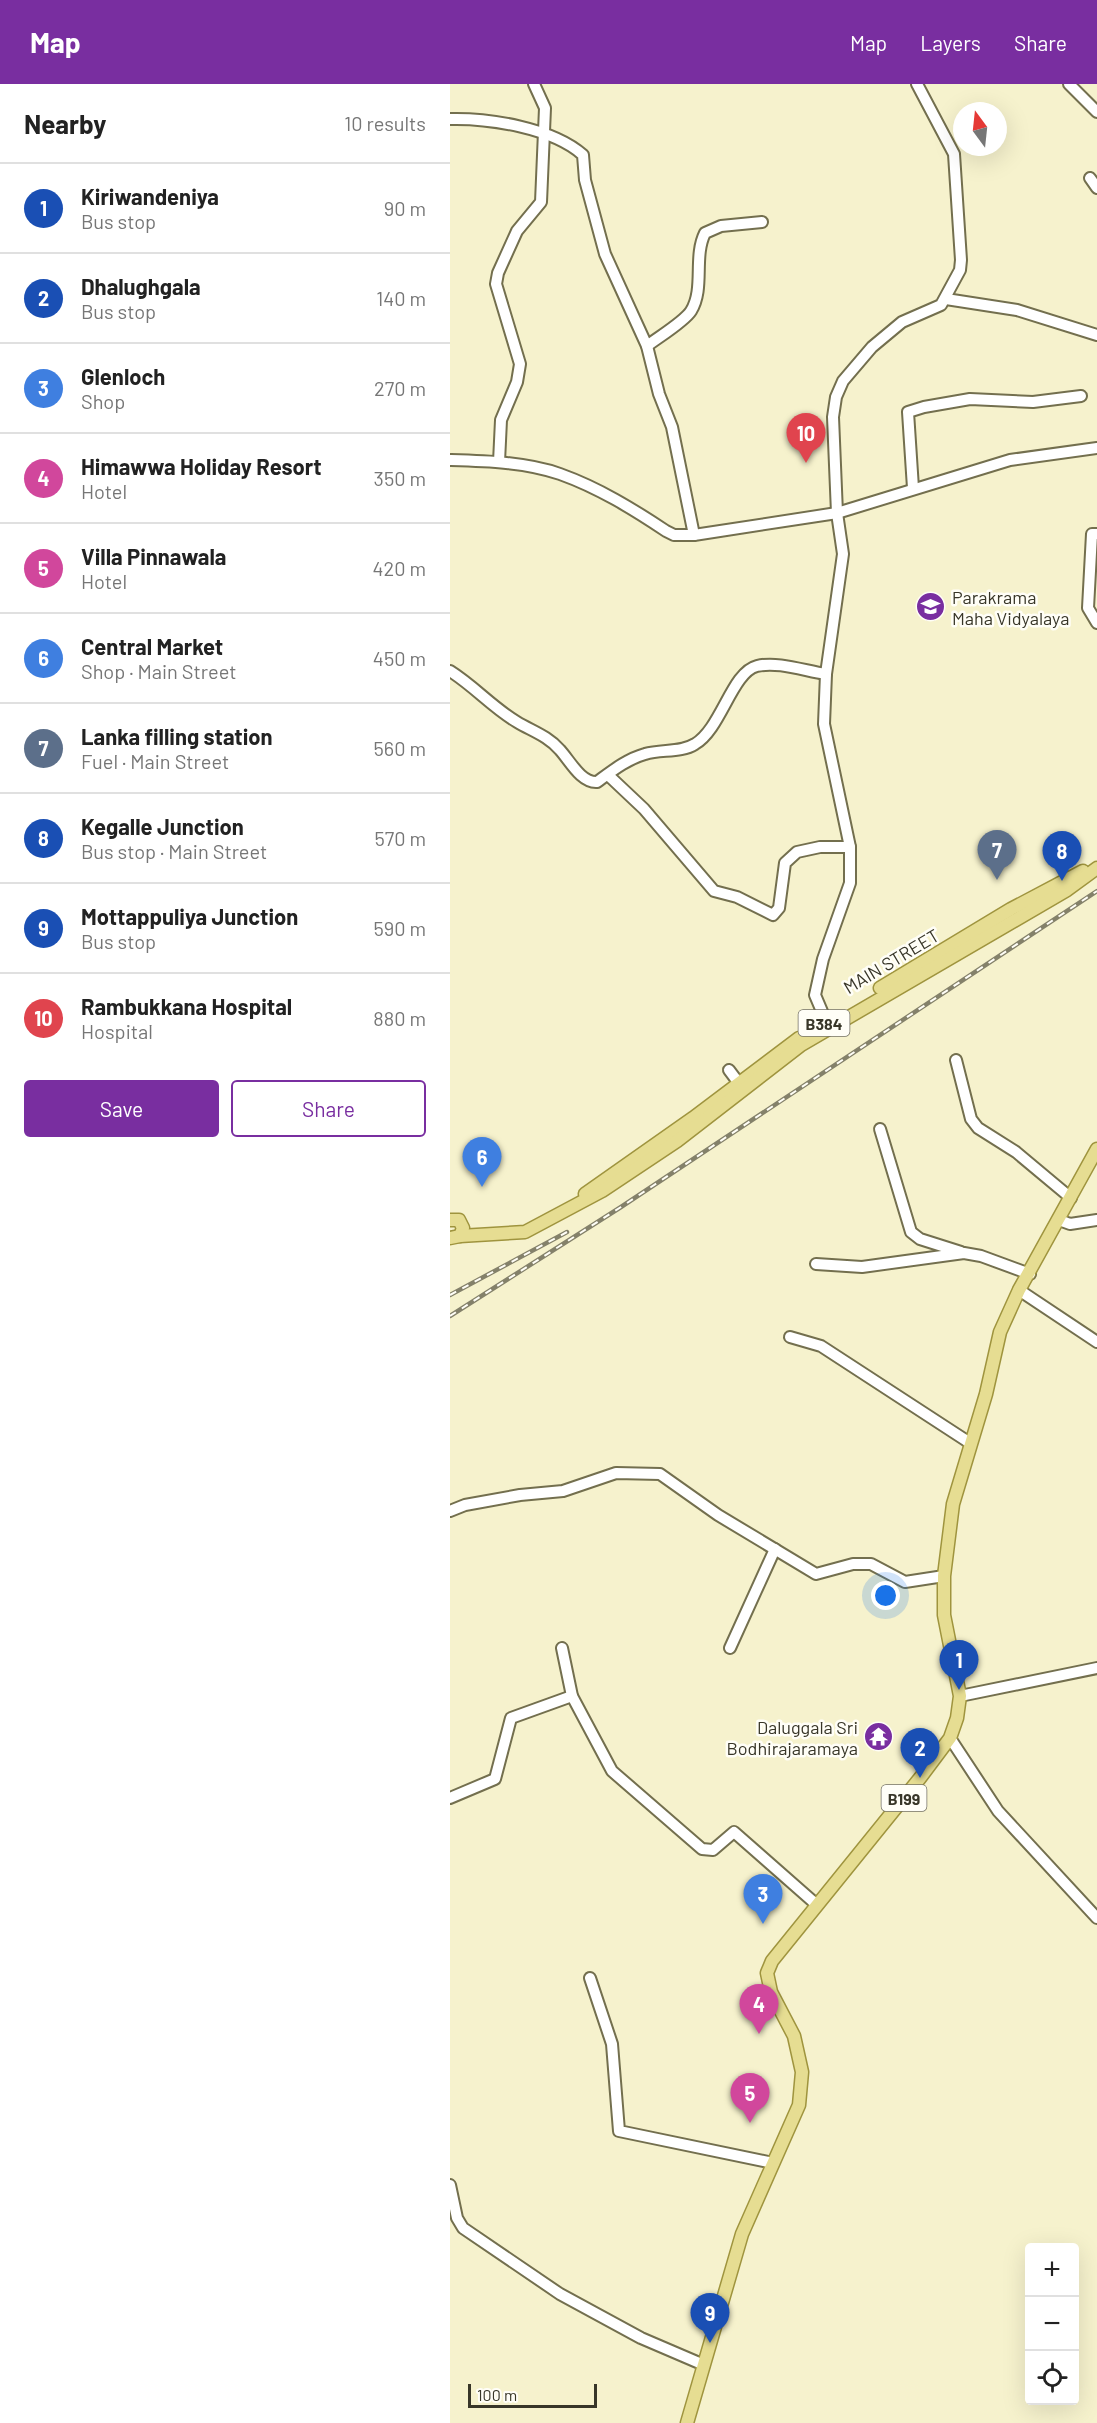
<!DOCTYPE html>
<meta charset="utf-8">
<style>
body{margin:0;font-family:Barlow,sans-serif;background:#f6f6f6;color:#222}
.controls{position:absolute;right:18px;bottom:18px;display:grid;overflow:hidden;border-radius:6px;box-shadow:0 6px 24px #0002}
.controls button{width:54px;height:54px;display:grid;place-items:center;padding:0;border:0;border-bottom:2px solid #e0e0e0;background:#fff;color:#222;font:30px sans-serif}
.compass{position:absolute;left:503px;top:18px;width:54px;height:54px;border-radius:50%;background:#fff;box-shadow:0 6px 24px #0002;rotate:345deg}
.scale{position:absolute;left:18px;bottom:15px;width:129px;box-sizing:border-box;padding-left:6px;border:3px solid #383628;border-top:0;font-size:16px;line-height:21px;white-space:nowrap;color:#383628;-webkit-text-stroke:4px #fffef7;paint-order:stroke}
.you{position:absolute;left:436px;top:1512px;width:21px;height:21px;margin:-15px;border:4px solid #fff;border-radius:50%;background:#1a73e8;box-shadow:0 0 0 9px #1a73e833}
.badge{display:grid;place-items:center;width:39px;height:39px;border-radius:50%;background:#792ea0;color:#fff;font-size:20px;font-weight:700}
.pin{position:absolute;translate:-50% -50px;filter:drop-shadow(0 2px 3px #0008)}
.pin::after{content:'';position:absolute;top:32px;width:21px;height:18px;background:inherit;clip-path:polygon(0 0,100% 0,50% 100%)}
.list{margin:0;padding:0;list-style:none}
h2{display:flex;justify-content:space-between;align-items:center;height:78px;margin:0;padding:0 24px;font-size:26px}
h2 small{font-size:20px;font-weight:400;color:#767676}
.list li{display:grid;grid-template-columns:39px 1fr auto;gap:18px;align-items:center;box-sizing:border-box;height:90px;padding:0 24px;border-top:2px solid #e0e0e0}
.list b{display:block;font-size:22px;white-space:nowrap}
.list p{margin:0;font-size:20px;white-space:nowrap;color:#767676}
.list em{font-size:20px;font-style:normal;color:#767676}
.actions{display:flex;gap:12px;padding:18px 24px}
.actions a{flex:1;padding:14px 0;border:2px solid #792ea0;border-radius:6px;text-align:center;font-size:21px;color:#792ea0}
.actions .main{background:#792ea0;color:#fff}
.icon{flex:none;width:33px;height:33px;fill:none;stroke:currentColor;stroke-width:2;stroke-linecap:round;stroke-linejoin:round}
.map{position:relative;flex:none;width:647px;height:2339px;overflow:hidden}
header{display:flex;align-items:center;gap:36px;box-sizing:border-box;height:84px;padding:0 30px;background:#792ea0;color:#fff}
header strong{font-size:28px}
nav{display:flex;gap:33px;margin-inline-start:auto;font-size:21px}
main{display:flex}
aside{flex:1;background:#fff}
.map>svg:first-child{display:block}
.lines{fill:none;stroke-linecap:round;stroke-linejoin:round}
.minor-casing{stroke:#736f4e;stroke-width:14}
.major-casing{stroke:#9f943e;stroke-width:15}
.minor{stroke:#fff;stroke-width:10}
.major{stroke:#e6dd92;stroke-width:12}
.rail-casing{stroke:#84816a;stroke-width:4.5}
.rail{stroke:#fffef7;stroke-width:2;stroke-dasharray:7;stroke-linecap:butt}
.labels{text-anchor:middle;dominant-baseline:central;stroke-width:5;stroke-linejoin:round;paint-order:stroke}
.shield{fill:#fffef7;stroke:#747266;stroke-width:1.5}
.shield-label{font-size:16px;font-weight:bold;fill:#383628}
.poi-label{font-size:18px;fill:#383628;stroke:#fffef7;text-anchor:start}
.street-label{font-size:18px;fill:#383628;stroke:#fffef7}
</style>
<header>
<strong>Map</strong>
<nav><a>Map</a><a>Layers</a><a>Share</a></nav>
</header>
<main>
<aside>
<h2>Nearby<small>10 results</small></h2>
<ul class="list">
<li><span class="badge" style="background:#1a4fb4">1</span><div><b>Kiriwandeniya</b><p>Bus stop</p></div><em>90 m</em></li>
<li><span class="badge" style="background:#1a4fb4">2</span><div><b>Dhalughgala</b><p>Bus stop</p></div><em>140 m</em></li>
<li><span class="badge" style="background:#3f7fe0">3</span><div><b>Glenloch</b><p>Shop</p></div><em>270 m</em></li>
<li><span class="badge" style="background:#d1479c">4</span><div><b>Himawwa Holiday Resort</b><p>Hotel</p></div><em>350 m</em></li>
<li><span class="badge" style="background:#d1479c">5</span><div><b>Villa Pinnawala</b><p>Hotel</p></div><em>420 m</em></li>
<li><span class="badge" style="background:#3f7fe0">6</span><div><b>Central Market</b><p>Shop · Main Street</p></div><em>450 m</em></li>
<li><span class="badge" style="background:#5c6f8a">7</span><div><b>Lanka filling station</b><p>Fuel · Main Street</p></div><em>560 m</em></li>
<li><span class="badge" style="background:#1a4fb4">8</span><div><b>Kegalle Junction</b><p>Bus stop · Main Street</p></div><em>570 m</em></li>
<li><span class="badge" style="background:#1a4fb4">9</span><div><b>Mottappuliya Junction</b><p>Bus stop</p></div><em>590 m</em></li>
<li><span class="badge" style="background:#e0444e">10</span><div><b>Rambukkana Hospital</b><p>Hospital</p></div><em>880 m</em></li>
</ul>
<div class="actions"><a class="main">Save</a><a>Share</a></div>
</aside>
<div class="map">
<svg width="647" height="2339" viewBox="0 0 647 2339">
<rect width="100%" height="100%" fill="#f6f2cd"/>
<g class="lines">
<defs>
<g id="minor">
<polyline points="619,0 647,28"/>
<path d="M0,35C39,34 103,44 133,71L135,96L155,170L197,262L209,310L222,343L244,451"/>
<polyline points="640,94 647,104"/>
<polyline points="496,215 567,226 647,251"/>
<path d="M197,262C207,254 234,238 241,227C255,204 243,173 255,149L271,142L312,138"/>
<path d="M0,376C36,377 76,378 110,390C149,404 183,425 216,447L224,451H244L387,429L560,376L647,364"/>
<polyline points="49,378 51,336 67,298 70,280 46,200 48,189 67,147 91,118 95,24 84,0"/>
<polyline points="463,404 458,328 474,323 520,315 583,318 631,312"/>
<polyline points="647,450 642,450 638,524 647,539"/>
<path d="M0,587C24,602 43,624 67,638C82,647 98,652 110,666C120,677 131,699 147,698C162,687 177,675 195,670C211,665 231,669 245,660C271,645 282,588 307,582C328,577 355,587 376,590"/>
<polyline points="158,691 194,725 264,807 287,813 323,831 329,824 335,779 347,768 370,763 400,763"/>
<polyline points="379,944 365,911 373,875 400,799 400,763 374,640 376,590 393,470 387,429 383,333 386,313 393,297 422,263 452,238 491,221 510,186 511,176 504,70 467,0"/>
<polyline points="506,976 521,1035 528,1044 566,1068 621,1114"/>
<polyline points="279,986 288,998"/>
<polyline points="430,1045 461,1148 470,1155 511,1168"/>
<polyline points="609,1136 620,1140 647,1136"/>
<polyline points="366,1180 412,1183 514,1169 531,1172 580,1190"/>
<polyline points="569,1206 647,1258"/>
<polyline points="340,1253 371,1262 520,1359"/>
<polyline points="0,1427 15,1421 70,1411 113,1407 166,1389 210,1390 268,1431 366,1490 403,1480 421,1480 455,1498 494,1492"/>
<polyline points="112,1564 122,1612 162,1687 252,1765 263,1766 284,1748 367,1821"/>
<polyline points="280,1564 325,1465"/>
<polyline points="510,1612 647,1584"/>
<polyline points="500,1654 548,1727 647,1834"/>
<polyline points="0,1714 45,1695 61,1634 122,1612"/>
<polyline points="140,1894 162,1960 169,2047 323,2079"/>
<polyline points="0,2101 7,2134 13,2144 110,2210 191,2254 254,2281"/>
</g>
<g id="major">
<polyline points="430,904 561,825 633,787"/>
<polyline points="135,1110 243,1034 349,954"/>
<polyline points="0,1136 9,1136 13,1144 10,1152 0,1154"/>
<polyline points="10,1152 75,1148 152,1107 227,1057 351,961 617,806 647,784"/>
<polyline points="237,2339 292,2150 349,2021 352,1988 344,1952 321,1908 317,1889 322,1877 470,1694 500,1654 507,1634 510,1612 494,1531 494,1492 503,1420 536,1310 550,1248 569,1206 647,1065"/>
</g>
</defs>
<use href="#minor" class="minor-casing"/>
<use href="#major" class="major-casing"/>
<use href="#minor" class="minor"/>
<use href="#major" class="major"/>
<defs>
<g id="rail">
<polyline points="0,1211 117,1148"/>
<polyline points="0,1232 171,1123 647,807"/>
</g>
</defs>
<use href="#rail" class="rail-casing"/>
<use href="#rail" class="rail"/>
</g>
<defs>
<symbol id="school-disc" viewBox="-11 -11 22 22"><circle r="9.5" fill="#792ea0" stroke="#fffef7"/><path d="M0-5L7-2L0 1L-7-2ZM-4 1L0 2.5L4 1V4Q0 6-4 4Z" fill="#fff"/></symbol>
<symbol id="temple-disc" viewBox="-11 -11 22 22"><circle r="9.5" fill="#792ea0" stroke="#fffef7"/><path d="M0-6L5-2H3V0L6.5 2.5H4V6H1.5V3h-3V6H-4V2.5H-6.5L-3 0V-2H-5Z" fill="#fff"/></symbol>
</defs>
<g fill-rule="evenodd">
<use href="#school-disc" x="464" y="506" width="33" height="33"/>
<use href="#temple-disc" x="412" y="1636" width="33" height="33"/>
</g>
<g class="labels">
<g class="shield">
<rect x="348.5" y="926" width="51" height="26" rx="4.5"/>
<rect x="431.5" y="1701" width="45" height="26" rx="4.5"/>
</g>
<g class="shield-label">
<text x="374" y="939">B384</text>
<text x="454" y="1714">B199</text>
</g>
<g class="poi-label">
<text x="502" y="513">Parakrama<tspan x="502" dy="21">Maha Vidyalaya</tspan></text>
<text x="408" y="1643" text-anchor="end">Daluggala Sri<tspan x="408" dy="21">Bodhirajaramaya</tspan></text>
</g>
<g class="street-label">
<text transform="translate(441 877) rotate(-31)">MAIN STREET</text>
</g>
</g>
</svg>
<div class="controls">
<button>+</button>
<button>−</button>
<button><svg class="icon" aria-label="locate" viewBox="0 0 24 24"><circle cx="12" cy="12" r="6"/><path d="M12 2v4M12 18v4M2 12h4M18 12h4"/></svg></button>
</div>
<svg class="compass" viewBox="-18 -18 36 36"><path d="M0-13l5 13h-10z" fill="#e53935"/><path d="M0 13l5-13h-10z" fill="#767676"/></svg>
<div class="scale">100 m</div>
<div class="you"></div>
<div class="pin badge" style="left:509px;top:1606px;background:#1a4fb4">1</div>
<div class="pin badge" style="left:470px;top:1694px;background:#1a4fb4">2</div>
<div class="pin badge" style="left:313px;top:1840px;background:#3f7fe0">3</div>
<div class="pin badge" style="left:309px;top:1950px;background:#d1479c">4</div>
<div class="pin badge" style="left:300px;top:2039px;background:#d1479c">5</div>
<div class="pin badge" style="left:32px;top:1103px;background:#3f7fe0">6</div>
<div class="pin badge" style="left:547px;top:796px;background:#5c6f8a">7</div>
<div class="pin badge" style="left:612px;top:797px;background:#1a4fb4">8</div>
<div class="pin badge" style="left:260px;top:2259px;background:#1a4fb4">9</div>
<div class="pin badge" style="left:356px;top:379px;background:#e0444e">10</div>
</div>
</main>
